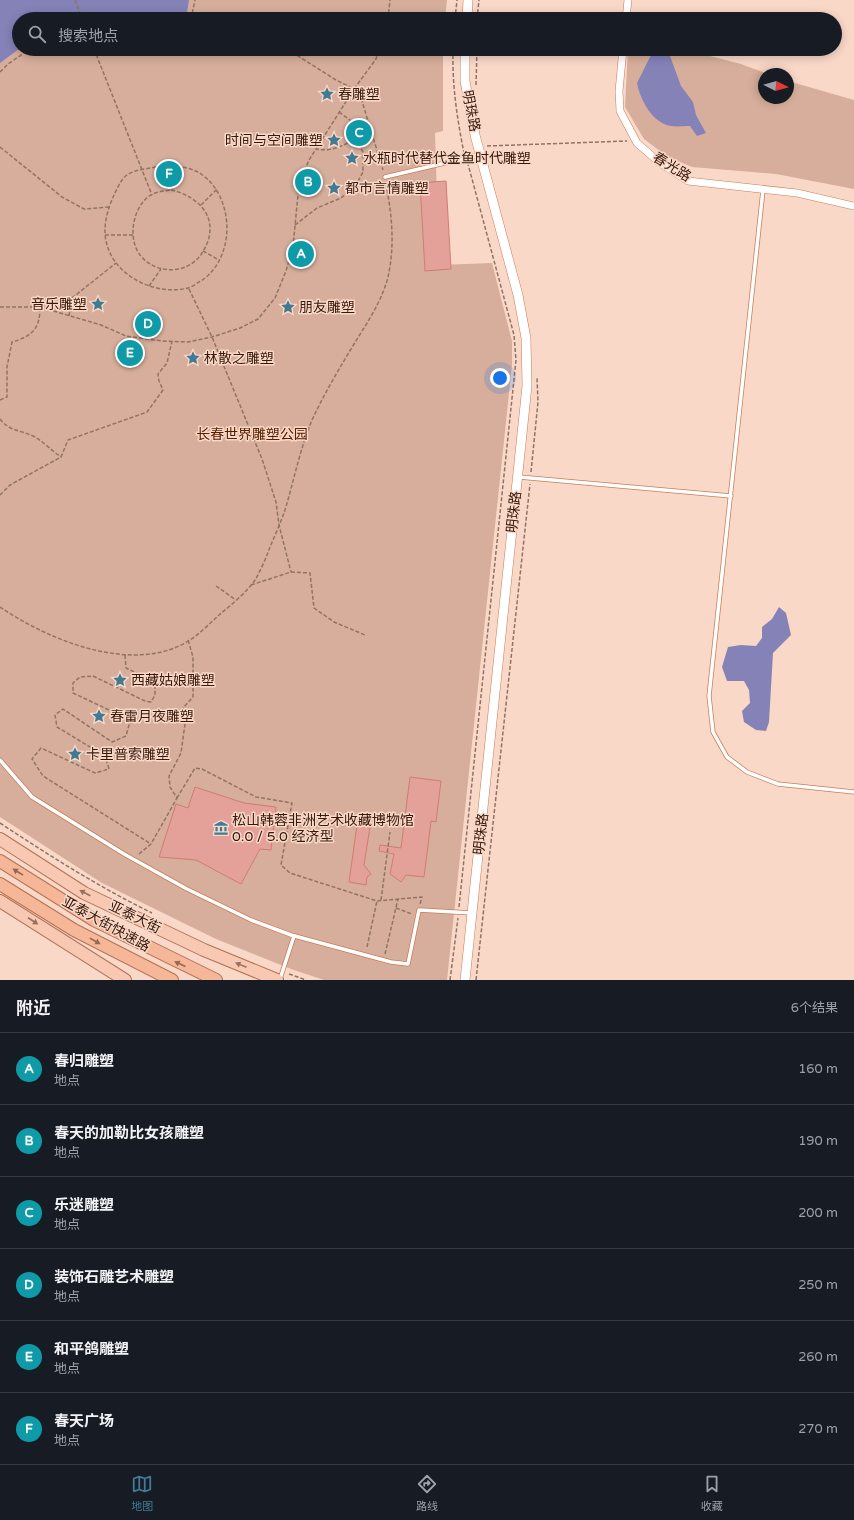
<!DOCTYPE html>
<html lang="zh">
<meta charset="utf-8">
<style>
body{margin:0;font-family:"Varela Round","Noto Sans SC",sans-serif;background:#242831;color:#f1f3f6}
.compass{position:absolute;left:758px;top:68px;width:36px;height:36px;border-radius:50%;background:#171b24;box-shadow:0 2px 10px #0003;rotate:96deg}
.you{position:absolute;left:500px;top:378px;width:14px;height:14px;margin:-10px;border:3px solid #fff;border-radius:50%;background:#1a73e8;box-shadow:0 0 0 6px #1a73e833}
.badge{display:grid;place-items:center;width:26px;height:26px;border-radius:50%;background:#407b93;color:#fff;font-size:13px;font-weight:700}
.pin{position:absolute;translate:-50% -50%;border:2px solid #fff;box-shadow:0 1px 4px #0006}
.list{margin:0;padding:0;list-style:none}
h2{display:flex;justify-content:space-between;align-items:center;height:52px;margin:0;padding:0 16px;font-size:17px}
h2 small{font-size:13px;font-weight:400;color:#9ea1a6}
.list li{display:grid;grid-template-columns:26px 1fr auto;gap:12px;align-items:center;box-sizing:border-box;height:72px;padding:0 16px;border-top:1px solid #363941}
.list b{display:block;font-size:15px;white-space:nowrap}
.list p{margin:0;font-size:13px;white-space:nowrap;color:#9ea1a6}
.list em{font-size:13px;font-style:normal;color:#9ea1a6}
.icon{flex:none;width:22px;height:22px;fill:none;stroke:currentColor;stroke-width:2;stroke-linecap:round;stroke-linejoin:round}
.map{position:relative;flex:none;width:854px;height:980px;overflow:hidden}
.search{position:absolute;background:#171b24;box-shadow:0 2px 10px #0003;left:12px;right:12px;top:12px;height:44px;display:flex;align-items:center;gap:10px;box-sizing:border-box;padding:0 14px;border-radius:22px;color:#9ea1a6;font-size:15px}
.sheet{height:484px;background:#171b24}
nav{display:flex;justify-content:space-around;align-items:center;box-sizing:border-box;height:56px;border-top:1px solid #363941;background:#171b24;font-size:11px;color:#9ea1a6}
nav a{display:grid;justify-items:center;gap:2px}
nav .on{color:#407b93}
.map>svg:first-child{display:block}
.green{fill:#d7ae9b}
.water{fill:#8582b8}
.building{fill:#e4a199;stroke:#d07c72}
.lines{fill:none;stroke-linecap:round;stroke-linejoin:round}
.service-casing{stroke:#c87d58;stroke-width:5}
.minor-casing{stroke:#c87d58;stroke-width:8}
.tertiary-casing{stroke:#c87d58;stroke-width:10}
.primary-casing{stroke:#b17355;stroke-width:14}
.trunk-casing{stroke:#b17355;stroke-width:14}
.path{stroke:#927363;stroke-width:1.5;stroke-dasharray:4 2;stroke-linecap:butt}
.service{stroke:#fff;stroke-width:3.5}
.minor{stroke:#fff;stroke-width:7}
.tertiary{stroke:#fff;stroke-width:9}
.primary{stroke:#f8c8b2;stroke-width:12}
.trunk{stroke:#f6b698;stroke-width:12}
.oneway{fill:#966850}
.oneway2{fill:#98705e}
.labels{text-anchor:middle;dominant-baseline:central;stroke-width:3;stroke-linejoin:round;paint-order:stroke}
.poi-label{font-size:14px;fill:#371909;stroke:#f9d8c8;text-anchor:start}
.street-label{font-size:14px;fill:#371909;stroke:#f9d8c8}
.park-label{font-size:14px;fill:#552000;stroke:#f9d8c8}
</style>
<div class="map">
<svg width="854" height="980" viewBox="0 0 854 980">
<rect width="100%" height="100%" fill="#f9d8c8"/>
<g class="green">
<polygon points="0,0 447,0 445,19 19,19 19,49 443,49 443,131 435,133 439,265 492,263 512,341 512,365 447,980 324,980 291,969 216,939 102,883 0,817"/>
<polygon points="628,49 683,49 741,64 768,74 764,74 764,98 788,98 788,81 854,100 854,189 776,174 692,167 668,157 644,139 625,107"/>
</g>
<g class="water">
<polygon points="0,0 189,0 186,19 19,19 19,49 0,63"/>
<path d="M660,49H663L670,56L681,86L693,102L696,115L706,133L697,136L690,126C684,126 677,127 671,126C652,123 640,99 637,83L651,55Z"/>
<polygon points="779,607 786,613 791,635 773,653 769,722 766,731 756,730 744,722 742,711 750,703 749,690 744,681 727,681 722,667 728,647 741,645 756,646 762,638 762,627 772,619"/>
</g>
<g class="building">
<polygon points="446,181 451,269 425,271 420,183"/>
<polygon points="410,777 441,781 436,822 431,821 424,877 406,875 401,882 390,874 394,854 379,851 380,845 401,848"/>
<polygon points="195,787 244,803 276,807 271,850 260,849 241,884 196,860 159,857 176,804 188,808"/>
<polygon points="357,825 370,827 364,865 371,874 367,877 366,885 349,882"/>
</g>
<g class="lines">
<defs>
<g id="service">
<polyline points="385,177 479,155"/>
<polyline points="763,190 709,696 713,732 727,757 747,772 778,784 854,792"/>
<polyline points="519,477 731,496"/>
<polyline points="0,760 32,797 124,854 187,889 251,920 291,935 391,962 408,964 419,910 472,913"/>
<polyline points="280,979 294,936"/>
</g>
<g id="minor">
<polyline points="626,19 628,0"/>
<polyline points="623,49 619,91 620,111 637,143 660,163 688,181 797,193 854,206"/>
</g>
<g id="tertiary">
<polyline points="467,19 468,0"/>
<polyline points="465,980 527,386 526,338 518,295 475,135 465,81 465,49"/>
</g>
<g id="primary">
<polyline points="0,839 84,893 204,950 277,980"/>
<polyline points="0,901 125,980"/>
</g>
<g id="trunk">
<polyline points="0,861 94,920 216,980"/>
<polyline points="0,884 74,930 172,980"/>
</g>
</defs>
<use href="#service" class="service-casing"/>
<use href="#minor" class="minor-casing"/>
<use href="#tertiary" class="tertiary-casing"/>
<use href="#primary" class="primary-casing"/>
<use href="#trunk" class="trunk-casing"/>
<g class="path">
<polyline points="75,0 82,19"/>
<polyline points="191,19 195,0"/>
<polyline points="388,19 390,0"/>
<polyline points="455,19 457,0"/>
<polyline points="477,19 479,0"/>
<polyline points="94,49 152,195"/>
<polyline points="287,49 336,80 354,89 361,98 383,170"/>
<path d="M453,49C452,85 457,118 464,153"/>
<polyline points="0,72 8,64 30,49"/>
<polyline points="476,85 477,49"/>
<polyline points="339,112 358,126"/>
<polyline points="355,139 358,126 369,123"/>
<polyline points="487,146 627,141"/>
<polyline points="0,147 62,197 84,209 109,207"/>
<path d="M159,166C172,166 186,166 198,172C235,194 237,257 201,281C197,283 192,287 188,288C156,296 116,277 107,245C102,229 107,210 114,195C117,189 121,179 127,175C135,169 150,169 159,166Z"/>
<path d="M171,190C202,197 222,222 202,253C189,274 157,276 140,255C128,239 132,210 148,197C154,192 163,191 171,190Z"/>
<polyline points="201,205 217,189"/>
<path d="M295,225L317,208L341,198L356,185L363,172V152L355,139C342,146 332,152 316,149"/>
<polyline points="105,235 134,235"/>
<polyline points="203,251 219,260"/>
<polyline points="149,286 161,269"/>
<polyline points="189,289 212,337 262,459 276,502 279,525 291,572"/>
<polyline points="0,307 40,307 101,325 126,336 162,341 188,342 212,337 240,328 258,319 275,298 286,271 293,247 299,184 309,160 354,89 376,59 379,49"/>
<polyline points="69,316 72,298 116,263"/>
<path d="M0,400L7,397V367L12,342C33,336 40,328 40,307"/>
<path d="M0,419C9,431 20,430 33,436C43,441 52,451 61,457"/>
<polyline points="531,472 538,402 537,378"/>
<polyline points="0,495 10,485 61,457 68,440 147,412 163,390 159,381 158,374 167,363 172,341"/>
<polyline points="251,585 291,572 310,573 314,608 334,622 365,635"/>
<polyline points="216,586 236,600"/>
<path d="M0,607C47,639 124,671 179,646C195,639 207,626 219,615C231,605 246,593 255,580C261,570 266,558 270,547C275,535 281,522 285,510C294,480 300,449 312,420C324,394 339,369 354,344C367,323 382,301 388,277C395,246 392,215 386,184"/>
<polyline points="125,655 126,668 155,682 155,695 151,702 145,701 93,676 80,677 73,683 73,693 126,718 129,725 126,736 112,742 63,709 55,715 57,727 105,756 109,769 95,773 41,748 32,759 43,776 151,844"/>
<polyline points="177,798 195,768 202,769 256,797 292,803 281,865 290,873 377,901 422,897 420,904"/>
<path d="M0,823C50,856 99,887 152,913"/>
<polyline points="139,854 151,844 177,798 170,787 169,776 181,753 185,724 188,717 183,708 193,697 193,657 188,640"/>
<polyline points="381,900 390,832"/>
<polyline points="459,907 516,360 514,335 468,164"/>
<polyline points="396,908 412,914"/>
<polyline points="367,947 377,901"/>
<polyline points="385,954 398,899"/>
<polyline points="289,974 306,980"/>
<polyline points="450,980 458,918"/>
<polyline points="476,980 530,484"/>
</g>
<use href="#service" class="service"/>
<use href="#minor" class="minor"/>
<use href="#tertiary" class="tertiary"/>
<use href="#primary" class="primary"/>
<use href="#trunk" class="trunk"/>
</g>
<defs><path id="oneway-solid" d="M-6-.8H1V-3.2L6.5 0L1 3.2V.8H-6Z"/></defs>
<g class="oneway">
<use href="#oneway-solid" transform="translate(18 872) rotate(-148)"/>
<use href="#oneway-solid" transform="translate(95 941) rotate(29)"/>
<use href="#oneway-solid" transform="translate(180 964) rotate(-155)"/>
</g>
<g class="oneway2">
<use href="#oneway-solid" transform="translate(85 893) rotate(-152)"/>
<use href="#oneway-solid" transform="translate(33 921) rotate(33)"/>
<use href="#oneway-solid" transform="translate(241 965) rotate(-158)"/>
</g>
<defs>
<symbol id="sight-bare" viewBox="-9 -9 18 18"><path d="M0-6L1.8-2.2L6-1.7L2.9 1.2L3.7 5.4L0 3.3L-3.7 5.4L-2.9 1.2L-6-1.7L-1.8-2.2Z" fill="#407b93" stroke="#f9d8c8" stroke-width="2.5" paint-order="stroke"/></symbol>
<symbol id="museum-bare" viewBox="-9 -9 18 18"><path d="M0-6L6-3V-2H-6V-3ZM-5-1h2V3h-2ZM-1-1h2V3h-2ZM3-1h2V3H3ZM-6 4H6V6H-6Z" fill="#407b93" stroke="#f9d8c8" stroke-width="2.5" paint-order="stroke"/></symbol>
</defs>
<g fill-rule="evenodd">
<use href="#sight-bare" x="317" y="84" width="20" height="20"/>
<use href="#sight-bare" x="324" y="130" width="20" height="20"/>
<use href="#sight-bare" x="342" y="148" width="20" height="20"/>
<use href="#sight-bare" x="324" y="178" width="20" height="20"/>
<use href="#sight-bare" x="88" y="294" width="20" height="20"/>
<use href="#sight-bare" x="278" y="297" width="20" height="20"/>
<use href="#sight-bare" x="183" y="348" width="20" height="20"/>
<use href="#sight-bare" x="110" y="670" width="20" height="20"/>
<use href="#sight-bare" x="89" y="706" width="20" height="20"/>
<use href="#sight-bare" x="65" y="744" width="20" height="20"/>
<use href="#museum-bare" x="211" y="818" width="20" height="20"/>
</g>
<g class="labels">
<g class="poi-label">
<text x="338" y="94">春雕塑</text>
<text x="323" y="140" text-anchor="end">时间与空间雕塑</text>
<text x="363" y="158">水瓶时代替代金鱼时代雕塑</text>
<text x="345" y="188">都市言情雕塑</text>
<text x="87" y="304" text-anchor="end">音乐雕塑</text>
<text x="299" y="307">朋友雕塑</text>
<text x="204" y="358">林散之雕塑</text>
<text x="131" y="680">西藏姑娘雕塑</text>
<text x="110" y="716">春雷月夜雕塑</text>
<text x="86" y="754">卡里普索雕塑</text>
<text x="232" y="820">松山韩蓉非洲艺术收藏博物馆<tspan x="232" dy="16">0.0 / 5.0 经济型</tspan></text>
</g>
<g class="street-label">
<text transform="translate(471 111) rotate(79)">明珠路</text>
<text transform="translate(672 167) rotate(32)">春光路</text>
<text transform="translate(514 512) rotate(-84)">明珠路</text>
<text transform="translate(481 834) rotate(-84)">明珠路</text>
<text transform="translate(135 917) rotate(26)">亚泰大街</text>
<text transform="translate(106 924) rotate(29)">亚泰大街快速路</text>
</g>
<g class="park-label">
<text x="252" y="434">长春世界雕塑公园</text>
</g>
</g>
</svg>
<svg class="compass" viewBox="-18 -18 36 36"><path d="M0-13l5 13h-10z" fill="#e53935"/><path d="M0 13l5-13h-10z" fill="#9ea1a6"/></svg>
<div class="you"></div>
<div class="pin badge" style="left:301px;top:254px;background:#0f9aa8">A</div>
<div class="pin badge" style="left:308px;top:182px;background:#0f9aa8">B</div>
<div class="pin badge" style="left:359px;top:133px;background:#0f9aa8">C</div>
<div class="pin badge" style="left:148px;top:324px;background:#0f9aa8">D</div>
<div class="pin badge" style="left:130px;top:353px;background:#0f9aa8">E</div>
<div class="pin badge" style="left:169px;top:174px;background:#0f9aa8">F</div>
<div class="search"><svg class="icon" aria-label="search" viewBox="0 0 24 24"><circle cx="10" cy="10" r="6"/><path d="M15 15l6 6"/></svg>搜索地点</div>
</div>
<section class="sheet">
<h2>附近<small>6个结果</small></h2>
<ul class="list">
<li><span class="badge" style="background:#0f9aa8">A</span><div><b>春归雕塑</b><p>地点</p></div><em>160 m</em></li>
<li><span class="badge" style="background:#0f9aa8">B</span><div><b>春天的加勒比女孩雕塑</b><p>地点</p></div><em>190 m</em></li>
<li><span class="badge" style="background:#0f9aa8">C</span><div><b>乐迷雕塑</b><p>地点</p></div><em>200 m</em></li>
<li><span class="badge" style="background:#0f9aa8">D</span><div><b>装饰石雕艺术雕塑</b><p>地点</p></div><em>250 m</em></li>
<li><span class="badge" style="background:#0f9aa8">E</span><div><b>和平鸽雕塑</b><p>地点</p></div><em>260 m</em></li>
<li><span class="badge" style="background:#0f9aa8">F</span><div><b>春天广场</b><p>地点</p></div><em>270 m</em></li>
</ul>
</section>
<nav>
<a class="on"><svg class="icon" aria-label="map" viewBox="0 0 24 24"><path d="M3 6l6-2 6 2 6-2v14l-6 2-6-2-6 2zM9 4v14M15 6v14"/></svg>地图</a>
<a><svg class="icon" aria-label="directions" viewBox="0 0 24 24"><path d="M12 3l9 9-9 9-9-9zM9 14v-3h6M13 9l2 2-2 2"/></svg>路线</a>
<a><svg class="icon" aria-label="saved" viewBox="0 0 24 24"><path d="M7 4h10v16l-5-4-5 4z"/></svg>收藏</a>
</nav>
